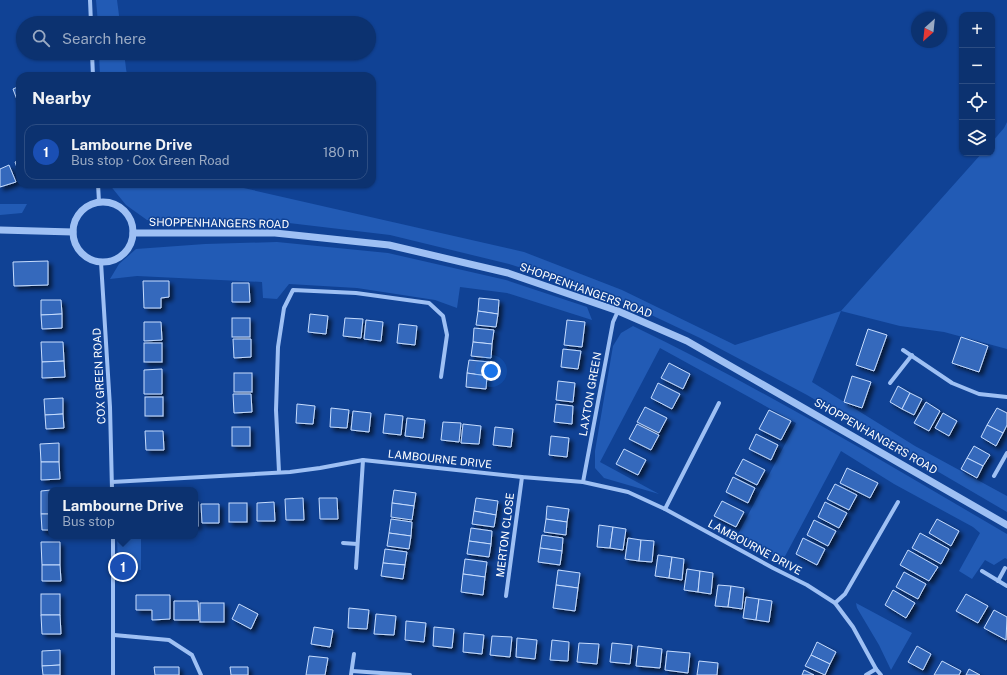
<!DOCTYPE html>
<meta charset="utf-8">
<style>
body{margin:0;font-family:"Public Sans",sans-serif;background:#153a75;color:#f1f3f6}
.controls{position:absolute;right:12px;top:12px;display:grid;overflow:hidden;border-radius:8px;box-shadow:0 1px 3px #0004}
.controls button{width:36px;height:36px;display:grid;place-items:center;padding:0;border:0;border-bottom:1px solid #2c4d83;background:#0c3270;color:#f1f3f6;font:20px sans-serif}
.compass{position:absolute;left:911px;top:12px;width:36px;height:36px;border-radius:50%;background:#0c3270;box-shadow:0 1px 3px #0004;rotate:207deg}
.you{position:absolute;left:491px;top:371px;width:14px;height:14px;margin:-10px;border:3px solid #fff;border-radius:50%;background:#1a73e8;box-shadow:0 0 0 6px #1a73e833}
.badge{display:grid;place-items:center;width:26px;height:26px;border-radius:50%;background:#e69b98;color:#fff;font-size:13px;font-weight:700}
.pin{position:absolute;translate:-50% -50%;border:2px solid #fff;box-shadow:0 1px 4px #0006}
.popup{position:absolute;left:48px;top:487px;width:150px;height:52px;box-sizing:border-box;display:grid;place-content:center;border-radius:8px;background:#0c3270;filter:drop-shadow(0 1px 3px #0005);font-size:13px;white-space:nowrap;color:#9aaac3}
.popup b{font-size:15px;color:#f1f3f6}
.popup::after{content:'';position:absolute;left:50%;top:100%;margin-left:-8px;border:8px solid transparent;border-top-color:#0c3270}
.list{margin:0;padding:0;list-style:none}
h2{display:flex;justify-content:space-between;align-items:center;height:52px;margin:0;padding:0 16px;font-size:17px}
h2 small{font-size:13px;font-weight:400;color:#9aaac3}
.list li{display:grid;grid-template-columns:26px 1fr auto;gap:12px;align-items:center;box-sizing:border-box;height:56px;margin:0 8px 8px;padding:0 8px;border:1px solid #2c4d83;border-radius:12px}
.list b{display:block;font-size:15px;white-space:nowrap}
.list p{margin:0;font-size:13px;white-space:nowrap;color:#9aaac3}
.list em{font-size:13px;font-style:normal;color:#9aaac3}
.icon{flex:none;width:22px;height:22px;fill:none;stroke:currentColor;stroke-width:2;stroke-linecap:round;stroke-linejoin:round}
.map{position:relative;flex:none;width:1007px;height:675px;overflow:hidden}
.search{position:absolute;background:#0c3270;box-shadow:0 1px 3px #0004;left:16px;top:16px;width:360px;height:44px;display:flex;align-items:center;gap:10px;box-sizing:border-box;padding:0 14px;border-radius:22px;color:#9aaac3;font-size:15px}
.panel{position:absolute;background:#0c3270;box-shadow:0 1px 3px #0004;left:16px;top:72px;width:360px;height:116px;border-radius:12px}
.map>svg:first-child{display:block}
.green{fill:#225bb5}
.building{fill:#3469bc;stroke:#c6dcfe;filter:url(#shadow)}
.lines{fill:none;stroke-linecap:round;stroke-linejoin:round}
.minor{stroke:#9ec0f4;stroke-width:4}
.tertiary{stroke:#9ec0f4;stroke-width:7}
.labels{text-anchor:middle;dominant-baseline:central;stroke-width:3;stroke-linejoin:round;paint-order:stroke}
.street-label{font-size:11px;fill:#fff;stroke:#104295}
</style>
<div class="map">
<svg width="1007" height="675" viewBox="0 0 1007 675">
<defs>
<filter id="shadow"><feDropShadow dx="3.5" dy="3.5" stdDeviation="2" flood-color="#0009"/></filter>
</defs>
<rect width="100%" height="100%" fill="#104295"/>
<g class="green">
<polygon points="96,0 117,0 120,23 98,23"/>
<polygon points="99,53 124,53 127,76 100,76"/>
<polygon points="1007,122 1007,349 944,332 900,326 841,311 812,382 915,446 1007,496 1007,512 807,395 700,338 611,296 509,264 390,235 272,221 147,220 126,205 109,184 226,184 524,252 622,290 735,345 841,311 982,153 992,153 992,142 1004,128"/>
<polygon points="0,204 27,204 22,213 0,215"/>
<polygon points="277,242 388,253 506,280 587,307 592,320 507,293 460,287 457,308 435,300 357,288 289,284 277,299 263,298 262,282 137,276 110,279 119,264 136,249 205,244"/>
<path d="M633,326C761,388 884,462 1007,534V559L1005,558L994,565L985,560L972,579L959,571L980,533L973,527L894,484L841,451L783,560L737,536L796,423L660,348L600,462L659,494L604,478L595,468V451L613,346L621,333Z"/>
<polygon points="117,536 141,536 141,570 118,568"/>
<polygon points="856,603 912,633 891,670 879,645 857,608"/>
</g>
<g class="building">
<polygon points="20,86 20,105 19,105 13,89"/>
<polygon points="20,160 20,176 15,162"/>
<polygon points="9,165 16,182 0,187 0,169"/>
<polygon points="48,261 48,285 14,286 13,262"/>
<polygon points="143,281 169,281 169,297 161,298 161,308 144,308"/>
<polygon points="232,283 249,283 250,302 232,302"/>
<polygon points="479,298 499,300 498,314 478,311"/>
<polygon points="41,300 61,300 62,314 41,315"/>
<polygon points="478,311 498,314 496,327 476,325"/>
<polygon points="62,314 62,328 42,329 41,315"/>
<polygon points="310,314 328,316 326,334 308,332"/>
<rect x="232" y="318" width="18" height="19"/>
<polygon points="345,318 363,319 361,338 343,336"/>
<polygon points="366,320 383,322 381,341 364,339"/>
<polygon points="567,320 585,322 582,347 564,345"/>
<polygon points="144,322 161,322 162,340 144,341"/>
<polygon points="399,324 417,326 415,345 397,343"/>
<polygon points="474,328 494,330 492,344 473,342"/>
<polygon points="868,329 887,335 874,371 856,365"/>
<polygon points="961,337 988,346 979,372 952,363"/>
<polygon points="233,339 251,339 251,357 234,358"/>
<polygon points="41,342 63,342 64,361 42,362"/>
<polygon points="473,342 492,344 491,358 471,356"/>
<rect x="144" y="343" width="18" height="19"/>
<polygon points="563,349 581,351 578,369 561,367"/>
<polygon points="469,360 489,362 487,376 467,373"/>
<polygon points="64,361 65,377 42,378 42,362"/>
<polygon points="669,363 690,374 683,389 661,378"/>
<polygon points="162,369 162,394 144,394 144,370"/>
<rect x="234" y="373" width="18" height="19"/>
<polygon points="467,373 487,376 486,389 466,387"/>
<polygon points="852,376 871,382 862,408 844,402"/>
<polygon points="558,381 575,383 573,402 556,400"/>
<polygon points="658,383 680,394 672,409 651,398"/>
<polygon points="898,386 910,393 902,409 890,402"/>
<polygon points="910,393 922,399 914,415 902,409"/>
<polygon points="233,394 251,394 252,412 234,413"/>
<rect x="145" y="397" width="18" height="19"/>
<polygon points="63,398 63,414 45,415 44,399"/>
<polygon points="926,402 940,411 929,431 914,423"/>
<polygon points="297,404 315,406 313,424 296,423"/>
<polygon points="556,404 573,406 572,424 554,422"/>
<polygon points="645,407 667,418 659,433 637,422"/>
<polygon points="331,408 349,410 347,428 330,427"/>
<polygon points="997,408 1007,413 1007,425 1003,433 987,425"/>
<polygon points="769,410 791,421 781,440 759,429"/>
<polygon points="353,411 371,413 369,432 351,430"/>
<polygon points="943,413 957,421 949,436 935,428"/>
<polygon points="63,414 64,428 46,429 45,415"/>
<polygon points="385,414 403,416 401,435 383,433"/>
<polygon points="407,418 425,420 423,438 405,436"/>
<polygon points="443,422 461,423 459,442 441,440"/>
<polygon points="463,424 481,426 479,444 461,443"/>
<polygon points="637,424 659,435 651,450 629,439"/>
<polygon points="987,425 1003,433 996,446 981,437"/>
<rect x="232" y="427" width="18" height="19"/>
<polygon points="495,427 513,429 511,447 493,445"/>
<polygon points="145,431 163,431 164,450 146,450"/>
<polygon points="756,434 778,445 771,460 749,449"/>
<polygon points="551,436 569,438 567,457 549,455"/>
<polygon points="59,443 59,462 41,462 40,444"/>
<polygon points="974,446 990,455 983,466 967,458"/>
<polygon points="624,449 646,460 638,475 616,464"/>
<polygon points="967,458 983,466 977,478 961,469"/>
<polygon points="743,459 765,470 757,485 735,474"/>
<polygon points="41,462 59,462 60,479 41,480"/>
<polygon points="847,468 878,483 870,498 840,483"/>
<polygon points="733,477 755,488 748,503 726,492"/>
<polygon points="835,484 857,495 849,510 827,499"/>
<polygon points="51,490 51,514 41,514 41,491"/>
<polygon points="394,490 416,493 414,506 392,503"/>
<polygon points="303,498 304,520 286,520 285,499"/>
<polygon points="319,498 337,498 338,519 320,519"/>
<polygon points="476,498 498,501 496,515 474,511"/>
<polygon points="722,501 744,512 736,527 714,516"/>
<rect x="195" y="502" width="3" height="24"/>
<polygon points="274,502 275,521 257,521 257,503"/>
<polygon points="825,502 847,513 839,528 818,517"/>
<rect x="229" y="503" width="18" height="19"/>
<polygon points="392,503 414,506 412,520 391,517"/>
<polygon points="201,504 219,504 219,523 202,523"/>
<polygon points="547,506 569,509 567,522 546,519"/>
<polygon points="474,511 496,515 494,527 472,524"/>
<polygon points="41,514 51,514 51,530 42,530"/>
<polygon points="391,519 412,522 411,536 389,533"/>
<polygon points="546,519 567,522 566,535 544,532"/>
<polygon points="937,519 959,531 951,546 929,533"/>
<polygon points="814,520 836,531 828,546 807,535"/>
<polygon points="599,525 613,527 610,548 597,547"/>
<polygon points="613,527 626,529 623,550 610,548"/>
<polygon points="471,528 492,531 491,544 469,541"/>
<polygon points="389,533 411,536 409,549 387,546"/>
<polygon points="920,533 949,549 941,564 912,548"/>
<polygon points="542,535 563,538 562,551 540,548"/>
<polygon points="628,538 641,540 639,561 625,559"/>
<polygon points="803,538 825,549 817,565 796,554"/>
<polygon points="641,540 654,541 652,562 639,561"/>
<polygon points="469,541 491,544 489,557 467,554"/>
<polygon points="41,542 60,542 60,565 42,565"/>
<polygon points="540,548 562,551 560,565 538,562"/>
<polygon points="385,549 407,552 405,565 383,563"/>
<polygon points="908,550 938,567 929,581 900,565"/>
<polygon points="658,555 672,557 669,578 655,576"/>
<polygon points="672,557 684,559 682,580 669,578"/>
<polygon points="465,559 487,562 485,577 463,574"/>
<polygon points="383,563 405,565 403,579 381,576"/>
<polygon points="42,565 60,565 61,581 42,581"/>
<polygon points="687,569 700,571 698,592 684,590"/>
<polygon points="558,570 580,573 578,588 556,585"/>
<polygon points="700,571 713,573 711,594 698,592"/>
<polygon points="904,572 926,584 918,599 896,587"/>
<polygon points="463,574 485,577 483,595 461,592"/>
<polygon points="556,585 578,588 575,611 553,608"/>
<polygon points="718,585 731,586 728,607 715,606"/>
<polygon points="731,586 744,588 742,609 728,607"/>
<polygon points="893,590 915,603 906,618 885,605"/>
<rect x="41" y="594" width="19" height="21"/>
<polygon points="966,594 988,606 978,623 956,611"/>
<polygon points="136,595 170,595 170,619 152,620 152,610 136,610"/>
<polygon points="746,597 759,599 756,620 743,618"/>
<polygon points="759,599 772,601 769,622 756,620"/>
<polygon points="174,601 198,601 199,620 174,620"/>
<rect x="200" y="603" width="24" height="19"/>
<polygon points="239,604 258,614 251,629 232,619"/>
<polygon points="349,608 369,610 367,629 348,628"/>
<polygon points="994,610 1007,617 1006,640 984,628"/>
<polygon points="376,614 396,616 394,635 374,634"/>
<polygon points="41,615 60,615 61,634 42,634"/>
<polygon points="406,621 426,623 424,642 405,640"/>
<polygon points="314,627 333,630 330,647 311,644"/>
<polygon points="434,627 454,629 452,648 433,646"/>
<polygon points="464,633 484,635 482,654 463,652"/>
<polygon points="492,636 512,637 510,657 490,655"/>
<polygon points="517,638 537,640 535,659 516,657"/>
<polygon points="552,640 569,642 568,661 550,660"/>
<polygon points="817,642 836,652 830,664 811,655"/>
<polygon points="579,643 599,644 597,664 577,662"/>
<polygon points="612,643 632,645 630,664 610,662"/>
<polygon points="638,646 662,649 660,668 636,666"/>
<polygon points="917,646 931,654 923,670 908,662"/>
<polygon points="60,650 60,665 42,666 42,651"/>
<polygon points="667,651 690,653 688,673 665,670"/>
<polygon points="811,655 830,664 825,675 805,666"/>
<polygon points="309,656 328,658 325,675 306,675"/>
<polygon points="699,661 718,663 717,675 697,675"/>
<polygon points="942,661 961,671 959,675 934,675"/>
<polygon points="60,665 60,675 43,675 42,666"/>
<polygon points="154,667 179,667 179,675 155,675"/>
<polygon points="230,667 248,667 248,675 231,675"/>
<polygon points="969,669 980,675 966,675"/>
<polygon points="804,670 814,675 802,675"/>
</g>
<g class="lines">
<g class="minor">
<polyline points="90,0 91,23"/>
<polyline points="92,53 93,76"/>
<polyline points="98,184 99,202"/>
<polyline points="101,262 110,407 112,490"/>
<polyline points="903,350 952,383 979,394 1007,397"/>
<polyline points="890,383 912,355"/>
<polyline points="279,472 276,410 278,347 284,308 293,290 356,293 429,303 443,316 447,335 441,377"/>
<polyline points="994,476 1007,453"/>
<polyline points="112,482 290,472 320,468 363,460 522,477 583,482 628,492 665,509 773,568 807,585 835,603 853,627 876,669 881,675"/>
<polyline points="583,482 613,322 618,311"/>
<polyline points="665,509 719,403"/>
<polyline points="113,536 113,675"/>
<polyline points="343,543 357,544"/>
<polyline points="356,568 363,460"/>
<polyline points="982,571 1007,586"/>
<polyline points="998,581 1005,568"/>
<polyline points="506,596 522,477"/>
<polyline points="835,603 845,594 898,502"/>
<polyline points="114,635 169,640 192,655 201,675"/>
<polyline points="352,671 410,675"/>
<polyline points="351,675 354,654"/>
<polyline points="866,675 876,669"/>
</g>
<g class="tertiary">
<circle cx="103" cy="232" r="30"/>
<polyline points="0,230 73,232"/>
<polyline points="133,233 275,233 389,245 508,273 618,311 687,341 1007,525"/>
</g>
</g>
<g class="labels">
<g class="street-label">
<text transform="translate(219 223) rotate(1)">SHOPPENHANGERS ROAD</text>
<text transform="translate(586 290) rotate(20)">SHOPPENHANGERS ROAD</text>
<text transform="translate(99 376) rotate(-93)">COX GREEN ROAD</text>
<text transform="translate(590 394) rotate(-80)">LAXTON GREEN</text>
<text transform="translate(876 436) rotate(30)">SHOPPENHANGERS ROAD</text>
<text transform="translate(440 459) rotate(6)">LAMBOURNE DRIVE</text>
<text transform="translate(505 535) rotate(-83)">MERTON CLOSE</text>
<text transform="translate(755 547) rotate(28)">LAMBOURNE DRIVE</text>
</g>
</g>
</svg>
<div class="controls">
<button>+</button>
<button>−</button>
<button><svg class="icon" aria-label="locate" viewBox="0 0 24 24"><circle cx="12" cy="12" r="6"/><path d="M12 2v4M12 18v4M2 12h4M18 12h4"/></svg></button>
<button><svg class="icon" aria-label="layers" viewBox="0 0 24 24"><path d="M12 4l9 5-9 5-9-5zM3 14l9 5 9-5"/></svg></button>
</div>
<svg class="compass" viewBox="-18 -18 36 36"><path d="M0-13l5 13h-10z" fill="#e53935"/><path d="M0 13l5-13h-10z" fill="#9aaac3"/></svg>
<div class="you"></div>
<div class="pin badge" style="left:123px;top:567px;background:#1a4fb4">1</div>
<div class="popup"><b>Lambourne Drive</b>Bus stop</div>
<div class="search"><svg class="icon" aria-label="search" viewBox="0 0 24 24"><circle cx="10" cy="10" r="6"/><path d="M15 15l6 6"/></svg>Search here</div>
<section class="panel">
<h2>Nearby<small></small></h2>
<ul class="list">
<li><span class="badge" style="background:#1a4fb4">1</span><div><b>Lambourne Drive</b><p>Bus stop · Cox Green Road</p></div><em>180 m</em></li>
</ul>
</section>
</div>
